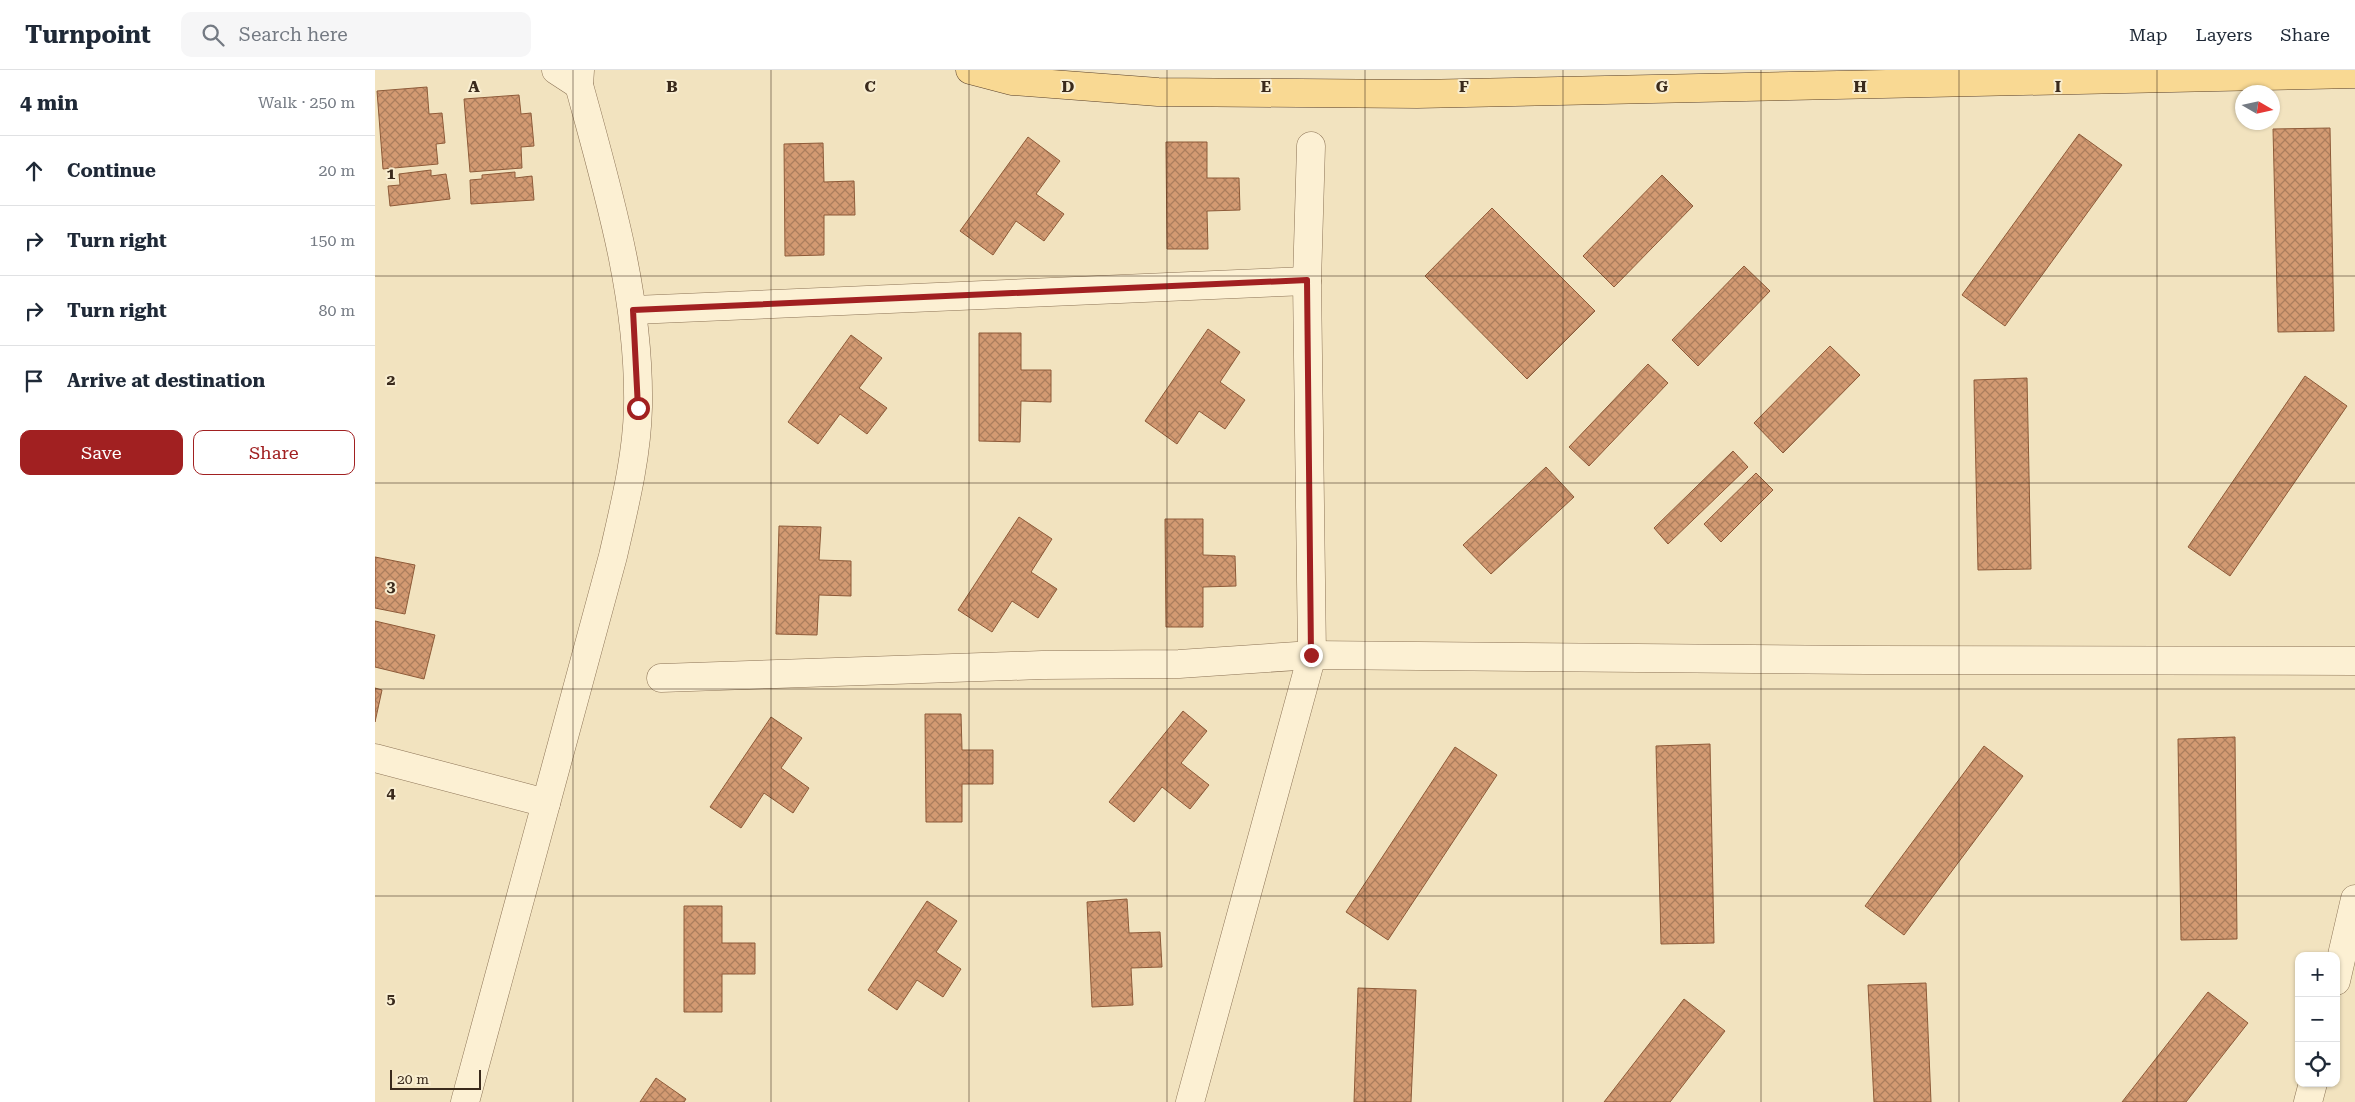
<!DOCTYPE html>
<meta charset="utf-8">
<style>
body{margin:0;font-family:"Roboto Serif",serif;background:#f6f6f7;color:#1f2937}
.controls{position:absolute;right:15px;bottom:15px;display:grid;overflow:hidden;border-radius:10px;box-shadow:0 1px 4px #0004}
.controls button{width:45px;height:45px;display:grid;place-items:center;padding:0;border:0;border-bottom:1px solid #e0e1e3;background:#fff;color:#1f2937;font:25px sans-serif}
.compass{position:absolute;left:1860px;top:15px;width:45px;height:45px;border-radius:50%;background:#fff;box-shadow:0 1px 4px #0004;rotate:99deg}
.scale{position:absolute;left:15px;bottom:12px;width:91px;box-sizing:border-box;padding-left:5px;border:2px solid #3a2a1c;border-top:0;font-size:14px;line-height:18px;white-space:nowrap;color:#3a2a1c;-webkit-text-stroke:4px #f8edd0;paint-order:stroke}
.stop{position:absolute;width:15px;height:15px;margin:-11px;border:4px solid #a12021;border-radius:50%;background:#fff}
.stop.end{background:#a12021;border-color:#fff;box-shadow:0 1px 5px #0008}
.list{margin:0;padding:0;list-style:none}
h2{display:flex;justify-content:space-between;align-items:center;height:65px;margin:0;padding:0 20px;font-size:21px}
h2 small{font-size:16px;font-weight:400;color:#747a83}
.list li{display:grid;grid-template-columns:32px 1fr auto;gap:15px;align-items:center;box-sizing:border-box;height:70px;padding:0 20px;border-top:1px solid #e0e1e3}
.list b{display:block;font-size:19px;white-space:nowrap}
.list em{font-size:16px;font-style:normal;color:#747a83}
.actions{display:flex;gap:10px;padding:15px 20px}
.actions a{flex:1;padding:11px 0;border:1px solid #a12021;border-radius:10px;text-align:center;font-size:18px;color:#a12021}
.actions .main{background:#a12021;color:#fff}
.icon{flex:none;width:28px;height:28px;fill:none;stroke:currentColor;stroke-width:2;stroke-linecap:round;stroke-linejoin:round}
.map{position:relative;flex:none;width:1980px;height:1032px;overflow:hidden}
header{display:flex;align-items:center;gap:30px;box-sizing:border-box;height:70px;padding:0 25px;background:#fff;border-bottom:1px solid #e0e1e3}
header strong{font-size:24px}
nav{display:flex;gap:28px;margin-inline-start:auto;font-size:18px}
.search{width:350px;height:45px;background:#f6f6f7;display:flex;align-items:center;gap:12px;box-sizing:border-box;padding:0 18px;border-radius:10px;color:#747a83;font-size:19px}
main{display:flex}
aside{flex:1;background:#fff}
.map>svg:first-child{display:block}
.building{fill:url(#building-cross-hatch);stroke:#8e5b39}
.lines{fill:none;stroke-linecap:round;stroke-linejoin:round}
.minor-casing{stroke:#8c7356;stroke-width:29}
.major-casing{stroke:#59402b;stroke-width:29}
.minor{stroke:#fcf0d3;stroke-width:28}
.major{stroke:#f9d993;stroke-width:28}
.route{stroke:#a12021;stroke-width:6}
.grid{fill:none;stroke:#3a2a1c;stroke-width:1;stroke-opacity:0.55}
.grid-label{font-size:16px;text-anchor:middle;font-weight:bold;fill:#3a2a1c;stroke:#f8edd0;stroke-width:4;stroke-linejoin:round;paint-order:stroke}
</style>
<header>
<strong>Turnpoint</strong>
<div class="search"><svg class="icon" aria-label="search" viewBox="0 0 24 24"><circle cx="10" cy="10" r="6"/><path d="M15 15l6 6"/></svg>Search here</div>
<nav><a>Map</a><a>Layers</a><a>Share</a></nav>
</header>
<main>
<aside>
<h2>4 min<small>Walk · 250 m</small></h2>
<ul class="list">
<li><svg class="icon" aria-label="ahead" viewBox="0 0 24 24"><path d="M12 20V5M6 11l6-6 6 6"/></svg><div><b>Continue</b></div><em>20 m</em></li>
<li><svg class="icon" aria-label="right" viewBox="0 0 24 24"><path d="M7 20v-9h11M14 6l5 5-5 5"/></svg><div><b>Turn right</b></div><em>150 m</em></li>
<li><svg class="icon" aria-label="right" viewBox="0 0 24 24"><path d="M7 20v-9h11M14 6l5 5-5 5"/></svg><div><b>Turn right</b></div><em>80 m</em></li>
<li><svg class="icon" aria-label="arrive" viewBox="0 0 24 24"><path d="M6 21V4h12l-3 4 3 4H6"/></svg><div><b>Arrive at destination</b></div></li>
</ul>
<div class="actions"><a class="main">Save</a><a>Share</a></div>
</aside>
<div class="map">
<svg width="1980" height="1032" viewBox="0 0 1980 1032">
<defs>
<pattern id="building-cross-hatch" width="8" height="8" patternUnits="userSpaceOnUse" patternTransform="scale(1.25)"><rect width="8" height="8" fill="#d39a72"/><path d="M0 0l8 8M0 8l8-8" fill="none" stroke="#ac7e5d"/></pattern>
</defs>
<rect width="100%" height="100%" fill="#f2e3bf"/>
<g class="building">
<polygon points="52,17 54,44 67,43 70,73 61,74 63,94 8,99 2,21"/>
<polygon points="144,25 146,44 156,43 159,76 146,77 147,98 95,102 89,29"/>
<polygon points="1955,58 1959,261 1903,262 1898,59"/>
<polygon points="1704,64 1747,95 1630,256 1587,225"/>
<polygon points="653,67 685,91 661,124 689,144 669,171 641,151 618,185 585,161"/>
<polygon points="791,72 832,72 832,108 864,108 865,140 832,141 833,179 792,179"/>
<polygon points="448,73 449,112 479,111 480,145 449,145 449,185 410,186 409,74"/>
<polygon points="56,100 56,106 71,104 75,129 15,136 13,116 25,115 24,104"/>
<polygon points="140,102 140,108 157,106 159,130 96,134 95,110 107,109 107,105"/>
<polygon points="1287,105 1318,136 1239,217 1208,186"/>
<polygon points="1117,138 1220,241 1152,309 1050,206"/>
<polygon points="1369,196 1395,221 1323,296 1297,270"/>
<polygon points="833,259 865,282 845,312 870,330 850,359 824,341 802,374 770,351"/>
<polygon points="604,263 646,263 646,300 676,300 676,332 646,331 645,372 604,371"/>
<polygon points="476,265 507,288 484,318 512,338 492,364 465,344 443,374 413,352"/>
<polygon points="1455,276 1485,305 1408,383 1379,353"/>
<polygon points="1273,294 1293,313 1214,396 1194,377"/>
<polygon points="1930,306 1972,336 1855,506 1813,477"/>
<polygon points="1652,308 1656,499 1603,500 1599,310"/>
<polygon points="1358,381 1373,397 1293,474 1279,458"/>
<polygon points="1171,397 1199,427 1116,504 1088,475"/>
<polygon points="1381,403 1398,420 1346,472 1329,454"/>
<polygon points="644,447 677,469 656,502 682,519 663,548 637,531 617,562 583,540"/>
<polygon points="790,449 828,449 828,485 860,486 861,516 828,517 828,557 791,557"/>
<polygon points="404,456 446,457 444,490 476,491 476,526 444,525 442,565 401,564"/>
<polygon points="0,487 40,495 30,544 0,538"/>
<polygon points="0,551 60,565 49,609 0,597"/>
<polygon points="0,618 7,620 0,652"/>
<polygon points="808,641 832,661 806,693 834,715 815,739 787,717 759,752 734,732"/>
<polygon points="550,644 586,644 587,680 618,680 618,714 587,714 587,752 551,752"/>
<polygon points="396,647 427,668 406,698 434,718 418,743 389,723 366,758 335,737"/>
<polygon points="1860,667 1862,869 1806,870 1803,669"/>
<polygon points="1335,674 1339,873 1286,874 1281,676"/>
<polygon points="1609,676 1648,706 1529,865 1490,836"/>
<polygon points="1080,677 1122,705 1013,870 971,842"/>
<polygon points="752,829 754,863 785,862 787,897 756,898 758,935 717,937 712,832"/>
<polygon points="552,831 582,851 561,882 586,899 568,927 542,910 522,940 493,920"/>
<polygon points="309,836 347,836 347,873 380,873 380,904 347,904 347,942 309,942"/>
<polygon points="1551,913 1556,1032 1499,1032 1493,915"/>
<polygon points="983,918 1041,920 1036,1032 979,1032"/>
<polygon points="1833,922 1873,953 1811,1032 1747,1032"/>
<polygon points="1309,929 1350,961 1295,1032 1229,1032"/>
<polygon points="281,1008 311,1029 309,1032 265,1032"/>
</g>
<g class="lines">
<defs>
<g id="minor">
<polyline points="181,0 204,15"/>
<polyline points="259,240 932,211"/>
<polyline points="286,608 667,595 804,594 937,585 1491,590 1980,591"/>
<polyline points="0,688 171,733"/>
<polyline points="1961,911 1980,829"/>
<path d="M90,1032L238,486C249,438 262,387 263,337C265,227 233,121 204,15L205,0"/>
<polyline points="815,1032 937,585 932,211 936,76"/>
<polyline points="1933,1032 1938,1013"/>
</g>
<polyline id="major" points="595,0 637,11 783,22 1042,24 1980,4"/>
</defs>
<use href="#minor" class="minor-casing"/>
<use href="#major" class="major-casing"/>
<use href="#minor" class="minor"/>
<use href="#major" class="major"/>
</g>
<g class="lines">
<polyline class="route" points="263,338 258,240 932,210 936,585"/>
</g>
<path class="grid" d="M198,0V1032M396,0V1032M594,0V1032M792,0V1032M990,0V1032M1188,0V1032M1386,0V1032M1584,0V1032M1782,0V1032M0,206H1980M0,413H1980M0,619H1980M0,826H1980"/>
<g class="grid-label">
<text x="99" y="22">A</text>
<text x="297" y="22">B</text>
<text x="495" y="22">C</text>
<text x="693" y="22">D</text>
<text x="891" y="22">E</text>
<text x="1089" y="22">F</text>
<text x="1287" y="22">G</text>
<text x="1485" y="22">H</text>
<text x="1683" y="22">I</text>
<text x="16" y="109">1</text>
<text x="16" y="315">2</text>
<text x="16" y="522">3</text>
<text x="16" y="728">4</text>
<text x="16" y="934">5</text>
</g>
</svg>
<div class="controls">
<button>+</button>
<button>−</button>
<button><svg class="icon" aria-label="locate" viewBox="0 0 24 24"><circle cx="12" cy="12" r="6"/><path d="M12 2v4M12 18v4M2 12h4M18 12h4"/></svg></button>
</div>
<svg class="compass" viewBox="-18 -18 36 36"><path d="M0-13l5 13h-10z" fill="#e53935"/><path d="M0 13l5-13h-10z" fill="#747a83"/></svg>
<div class="scale">20 m</div>
<div class="stop" style="left:263px;top:338px"></div>
<div class="stop end" style="left:936px;top:585px"></div>
</div>
</main>
